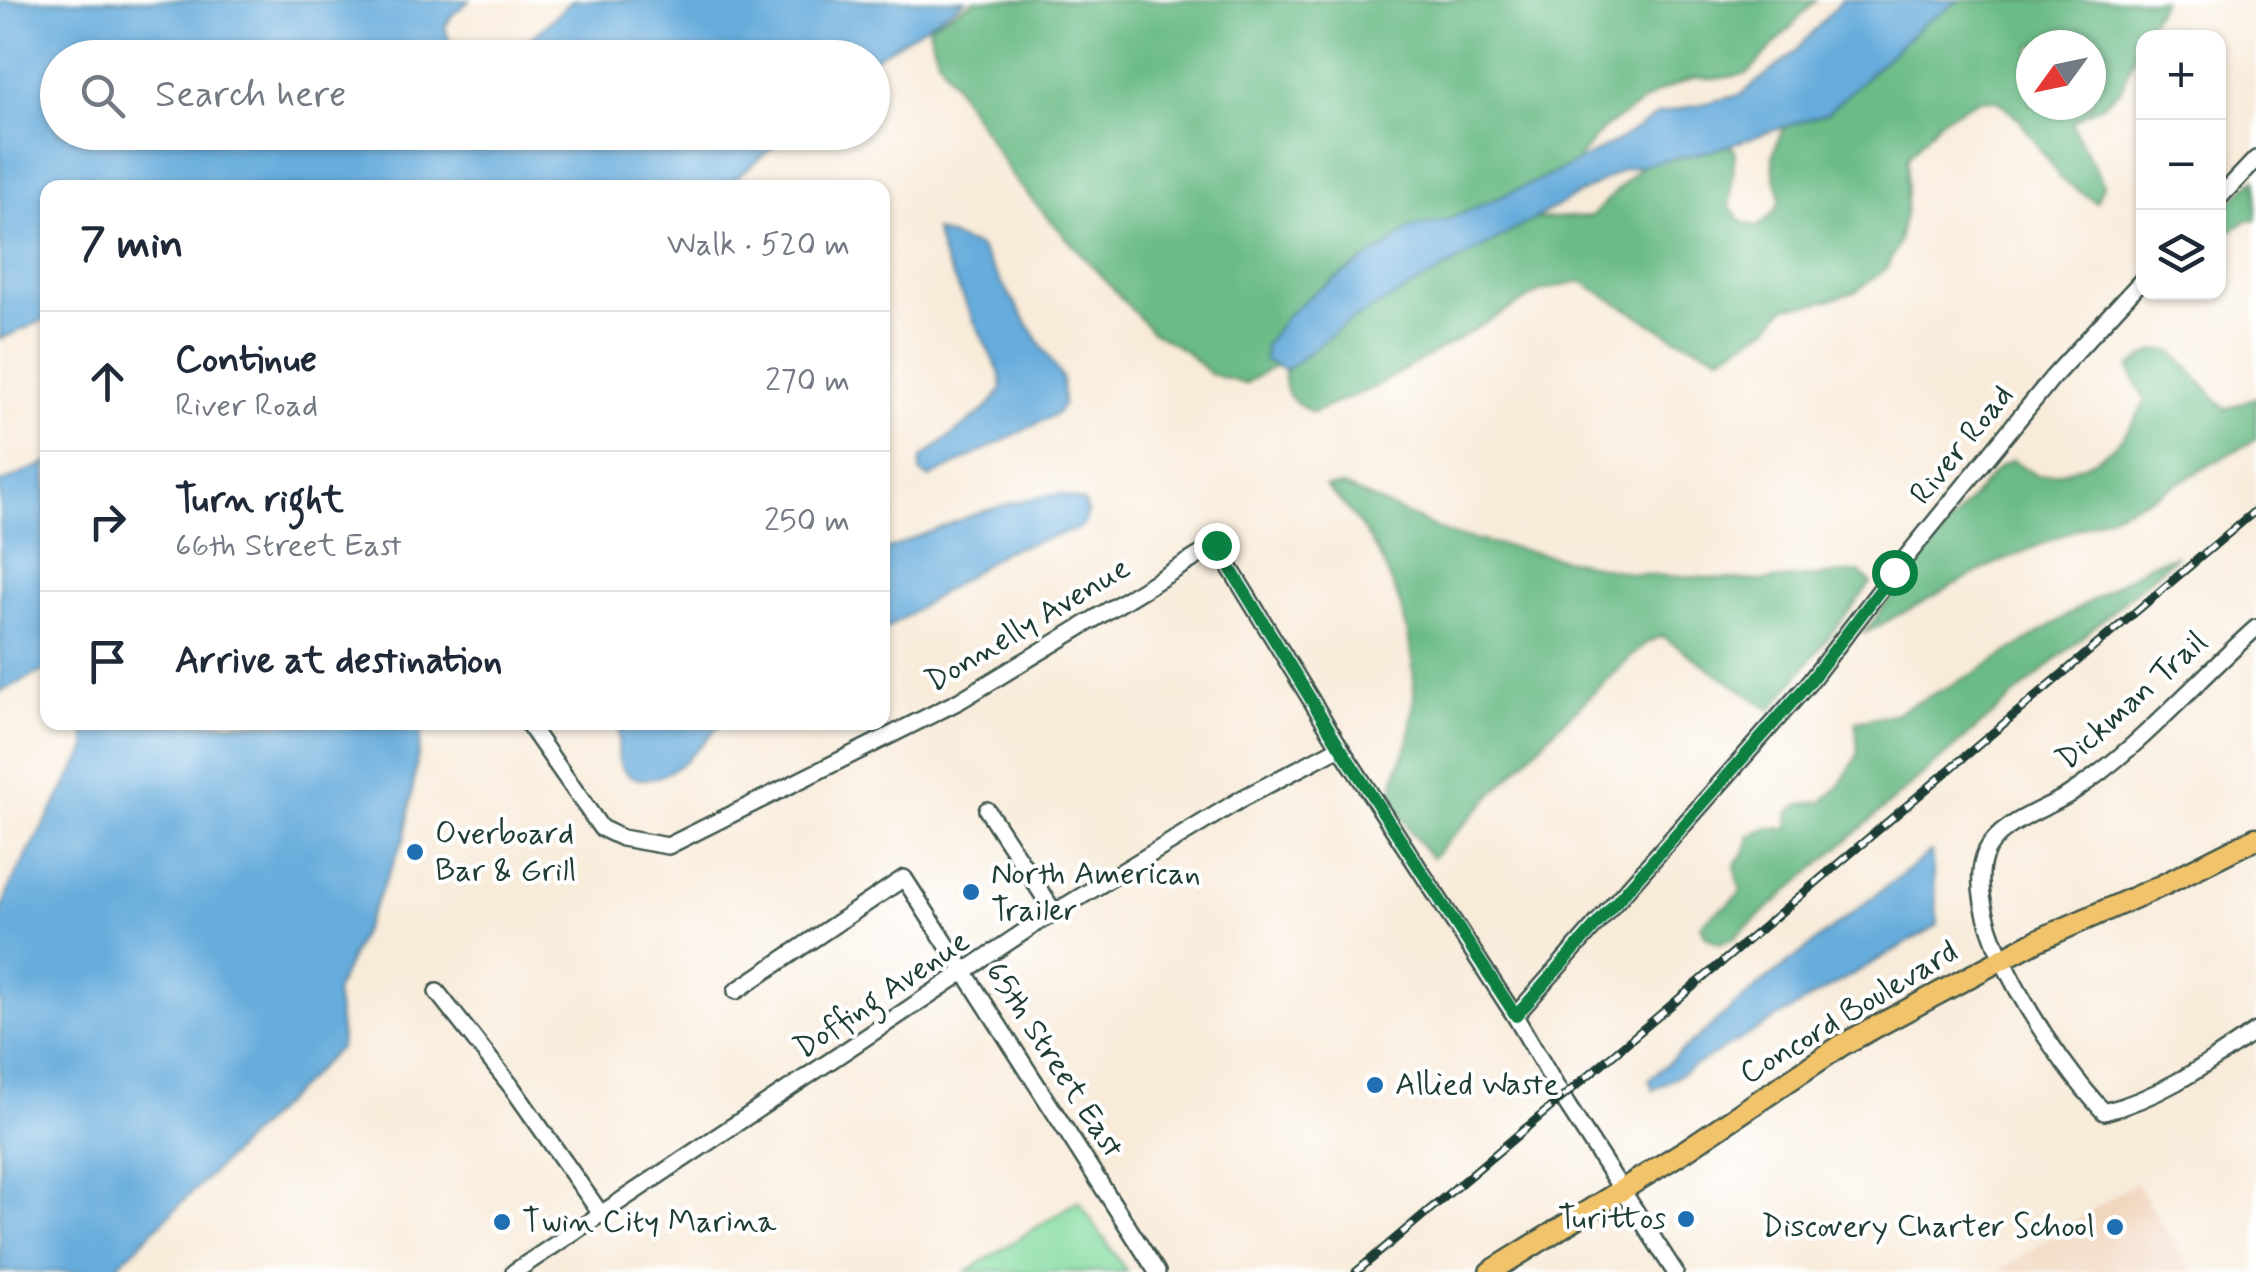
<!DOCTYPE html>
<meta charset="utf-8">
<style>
body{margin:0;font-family:Mynerve,sans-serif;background:#f6f6f7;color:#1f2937}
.controls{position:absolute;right:30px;top:30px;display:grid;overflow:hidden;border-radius:20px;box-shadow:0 2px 8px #0004}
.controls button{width:90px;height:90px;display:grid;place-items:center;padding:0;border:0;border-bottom:2px solid #e0e1e3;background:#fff;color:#1f2937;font:50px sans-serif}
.compass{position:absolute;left:2016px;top:30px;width:90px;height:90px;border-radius:50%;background:#fff;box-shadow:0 2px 8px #0004;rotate:237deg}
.stop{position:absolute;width:30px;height:30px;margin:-22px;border:8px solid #0b8043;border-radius:50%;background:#fff}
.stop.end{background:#0b8043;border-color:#fff;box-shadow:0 2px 10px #0008}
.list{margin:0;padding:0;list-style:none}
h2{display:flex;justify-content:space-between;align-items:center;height:130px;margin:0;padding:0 40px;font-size:42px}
h2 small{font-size:32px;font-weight:400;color:#747a83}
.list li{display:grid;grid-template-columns:65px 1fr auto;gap:30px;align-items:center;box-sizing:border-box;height:140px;padding:0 40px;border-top:2px solid #e0e1e3}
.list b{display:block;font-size:38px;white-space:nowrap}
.list p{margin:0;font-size:32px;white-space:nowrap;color:#747a83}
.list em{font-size:32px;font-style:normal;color:#747a83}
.icon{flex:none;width:55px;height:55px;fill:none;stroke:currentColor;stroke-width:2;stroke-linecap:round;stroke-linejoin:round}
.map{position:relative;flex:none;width:2256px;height:1272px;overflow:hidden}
.search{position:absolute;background:#fff;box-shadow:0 2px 8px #0004;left:40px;top:40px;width:850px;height:110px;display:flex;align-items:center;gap:25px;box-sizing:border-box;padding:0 35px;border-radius:55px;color:#747a83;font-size:38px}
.panel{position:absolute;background:#fff;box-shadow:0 2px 8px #0004;left:40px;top:180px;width:850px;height:550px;border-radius:20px}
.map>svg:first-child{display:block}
.built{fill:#f1d5bd}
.green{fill:#83db9f;stroke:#518c6a;stroke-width:2.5}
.forest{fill:#6abb86;stroke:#447c5d;stroke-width:2.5;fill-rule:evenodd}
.water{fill:#66acdc;stroke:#427488;stroke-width:2.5}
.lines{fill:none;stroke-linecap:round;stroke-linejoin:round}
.minor-casing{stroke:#40574d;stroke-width:20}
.major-casing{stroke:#40574d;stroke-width:25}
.minor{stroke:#fff;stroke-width:15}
.major{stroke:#f1c36a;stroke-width:20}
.rail-casing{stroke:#1f3d34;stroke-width:9}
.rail{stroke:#fff;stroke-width:5;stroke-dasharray:15;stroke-linecap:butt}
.route{stroke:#0b8043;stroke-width:12}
.poi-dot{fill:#1f6fb2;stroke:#fff;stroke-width:4}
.labels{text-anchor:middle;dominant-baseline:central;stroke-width:8;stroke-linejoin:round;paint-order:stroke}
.street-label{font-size:32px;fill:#1f3d34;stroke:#fff}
.poi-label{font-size:32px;fill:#1f3d34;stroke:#fff;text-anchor:start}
</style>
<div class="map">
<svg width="2256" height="1272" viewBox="0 0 2256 1272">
<rect width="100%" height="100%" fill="#fff"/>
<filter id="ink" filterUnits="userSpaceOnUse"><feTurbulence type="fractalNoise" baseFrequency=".01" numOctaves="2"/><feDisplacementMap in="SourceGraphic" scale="20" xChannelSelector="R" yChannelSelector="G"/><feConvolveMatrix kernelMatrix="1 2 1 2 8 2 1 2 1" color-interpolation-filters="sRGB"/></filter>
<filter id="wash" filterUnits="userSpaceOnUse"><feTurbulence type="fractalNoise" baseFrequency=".0048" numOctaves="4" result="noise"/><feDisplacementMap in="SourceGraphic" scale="40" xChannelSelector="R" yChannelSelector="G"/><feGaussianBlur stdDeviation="2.25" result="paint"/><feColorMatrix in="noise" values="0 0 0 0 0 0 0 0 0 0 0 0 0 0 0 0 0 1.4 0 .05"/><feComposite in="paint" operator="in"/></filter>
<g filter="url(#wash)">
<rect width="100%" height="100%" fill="#f8ebd9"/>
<polygon class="built" points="2135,1182 2193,1272 1998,1272"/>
<polygon class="green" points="1078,1201 1127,1272 966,1272"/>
<g class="forest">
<path d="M975,0H1816L1747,74L1716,79L1695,77L1658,92L1603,129L1522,225L1535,219L1592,216L1642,165L1730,145L1735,151L1730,207L1742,222L1758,227C1797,195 1772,196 1773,157C1774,147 1781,135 1784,127L1827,113L1923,24L1960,0H2163L2144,32L2122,88L2103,104L2072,122C2079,146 2095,162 2103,185L2096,202L2060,178L2020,120L1998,100L1980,99L1940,120L1908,157L1906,209L1898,245L1886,269L1855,292L1817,303L1785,307L1770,326L1721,356L1672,336L1581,281L1541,291L1373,388L1312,413C1293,401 1280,394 1285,369L1274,366L1245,384L1210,374L1185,351L1151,331L1016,182L938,58L928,26ZM2031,45H2091V105H2031Z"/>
<polygon points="2256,179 2256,220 2249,219 2232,230 2222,226 2219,216 2225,206"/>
<path d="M2153,351H2172L2226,409L2256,397V439L2157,495L1990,566L1863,634L1937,538L1999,467L2013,460L2037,476C2090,470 2122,451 2145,401L2129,368Z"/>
<path d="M1343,486L1450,534L1633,574L1761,581L1859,572L1871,583L1771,710L1662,636L1646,643L1553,731L1432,858C1416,840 1396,817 1394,792C1392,770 1408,754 1410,733C1411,718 1415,702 1414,687C1412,612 1381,538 1326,487Z"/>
<path d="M2177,555L1734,938L1719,944L1706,936L1701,926C1711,910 1734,906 1742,889L1737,880L1735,864L1746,851L1750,836L1769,828L1789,829L1788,813L1801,804L1822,802L1838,788L1858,755L1856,721L1894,714L1975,673L2150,564Z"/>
</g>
<g class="water">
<path d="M0,0H470L452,15L445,27L452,50C516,60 529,42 572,0H966L873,59L58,58V132L790,133L725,187L48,188L47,319L0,339Z"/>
<polygon points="1842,0 1960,0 1923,24 1827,113 1714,150 1624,169 1347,323 1286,370 1264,360 1265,345 1287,315 1316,291 1391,244 1412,227 1445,221 1551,175 1621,139 1658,114 1740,95 1794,53"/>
<polygon points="935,231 979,247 1062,378 1063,405 1056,414 929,478 920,472 921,459 986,409 1002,389 1000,374 942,255"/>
<polygon points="47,463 47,669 0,692 0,483"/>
<path d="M1060,494L1084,502L1088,512L1084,524L1075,530L1005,551L883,631V551C942,527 997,501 1060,494Z"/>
<polygon points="83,723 423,723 405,837 335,992 341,1037 340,1047 111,1272 0,1272 0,916 10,886 87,748"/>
<path d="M626,723V722L722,723C700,744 675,781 642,779C631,779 622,772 619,761C617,752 619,740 619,730Z"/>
<polygon points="1931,852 1938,925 1653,1090 1649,1079 1756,988"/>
</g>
</g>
<g filter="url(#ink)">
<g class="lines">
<defs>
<g id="minor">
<polyline points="2218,199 2256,159"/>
<path d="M2256,628C2195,682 2136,752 2068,795C2042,811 1994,825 1984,857C1962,926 2059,1064 2104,1112C2162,1097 2207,1064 2256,1031"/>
<polyline points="527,722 601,828 622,838 668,846 959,701 1216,545 1340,747 1515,1016 1567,1105 1675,1272"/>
<polyline points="987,810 1054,912"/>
<polyline points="736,991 904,878 1157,1272"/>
<polyline points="437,992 511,1086 601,1214"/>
<polyline points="1515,1016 1808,684 1894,572 2052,378 2144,278"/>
<polyline points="514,1272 1034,925 1243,798 1340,747"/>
</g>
<polyline id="major" points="1490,1272 1686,1150 1842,1045 2038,940 2163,885 2256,838"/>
</defs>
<use href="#minor" class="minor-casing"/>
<use href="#major" class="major-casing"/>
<use href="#minor" class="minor"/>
<use href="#major" class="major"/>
<defs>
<polyline id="rail" points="1356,1272 2256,510"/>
</defs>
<use href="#rail" class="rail-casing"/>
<use href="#rail" class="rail"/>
</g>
</g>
<g class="lines" filter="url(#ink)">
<polyline class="route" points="1216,545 1340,747 1516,1016 1808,684 1894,572"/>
</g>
<g class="poi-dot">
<circle cx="415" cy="852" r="10"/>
<circle cx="971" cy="892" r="10"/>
<circle cx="1375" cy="1085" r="10"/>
<circle cx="1686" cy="1219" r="10"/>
<circle cx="502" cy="1222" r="10"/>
<circle cx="2115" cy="1227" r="10"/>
</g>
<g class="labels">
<g class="street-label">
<text transform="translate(1962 445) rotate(-51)">River Road</text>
<text transform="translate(1028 625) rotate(-31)">Donnelly Avenue</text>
<text transform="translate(2132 701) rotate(-42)">Dickman Trail</text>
<text transform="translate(882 995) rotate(-34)">Doffing Avenue</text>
<text transform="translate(1849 1013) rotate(-31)">Concord Boulevard</text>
<text transform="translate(1054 1060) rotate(57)">65th Street East</text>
</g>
<g class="poi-label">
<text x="435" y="834">Overboard<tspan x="435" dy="37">Bar &amp; Grill</tspan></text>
<text x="991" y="874">North American<tspan x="991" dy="37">Trailer</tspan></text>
<text x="1395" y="1085">Allied Waste</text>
<text x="1666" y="1219" text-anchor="end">Turittos</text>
<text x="522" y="1222">Twin City Marina</text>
<text x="2095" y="1227" text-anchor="end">Discovery Charter School</text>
</g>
</g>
</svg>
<div class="controls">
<button>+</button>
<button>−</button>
<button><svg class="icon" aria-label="layers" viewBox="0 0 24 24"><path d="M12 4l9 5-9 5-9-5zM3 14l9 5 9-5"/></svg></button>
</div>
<svg class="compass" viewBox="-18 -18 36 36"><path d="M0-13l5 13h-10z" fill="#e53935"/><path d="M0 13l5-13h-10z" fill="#747a83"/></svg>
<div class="stop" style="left:1894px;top:572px"></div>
<div class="stop end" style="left:1216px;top:545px"></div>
<div class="search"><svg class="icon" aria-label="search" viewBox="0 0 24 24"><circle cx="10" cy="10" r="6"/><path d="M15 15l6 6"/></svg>Search here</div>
<section class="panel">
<h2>7 min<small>Walk · 520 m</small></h2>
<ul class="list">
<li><svg class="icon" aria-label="ahead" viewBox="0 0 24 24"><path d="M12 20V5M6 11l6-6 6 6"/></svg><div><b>Continue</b><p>River Road</p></div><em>270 m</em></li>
<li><svg class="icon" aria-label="right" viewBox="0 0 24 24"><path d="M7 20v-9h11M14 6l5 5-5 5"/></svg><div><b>Turn right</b><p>66th Street East</p></div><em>250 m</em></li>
<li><svg class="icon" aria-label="arrive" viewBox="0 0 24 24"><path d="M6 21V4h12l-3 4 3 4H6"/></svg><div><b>Arrive at destination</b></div></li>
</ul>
</section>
</div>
